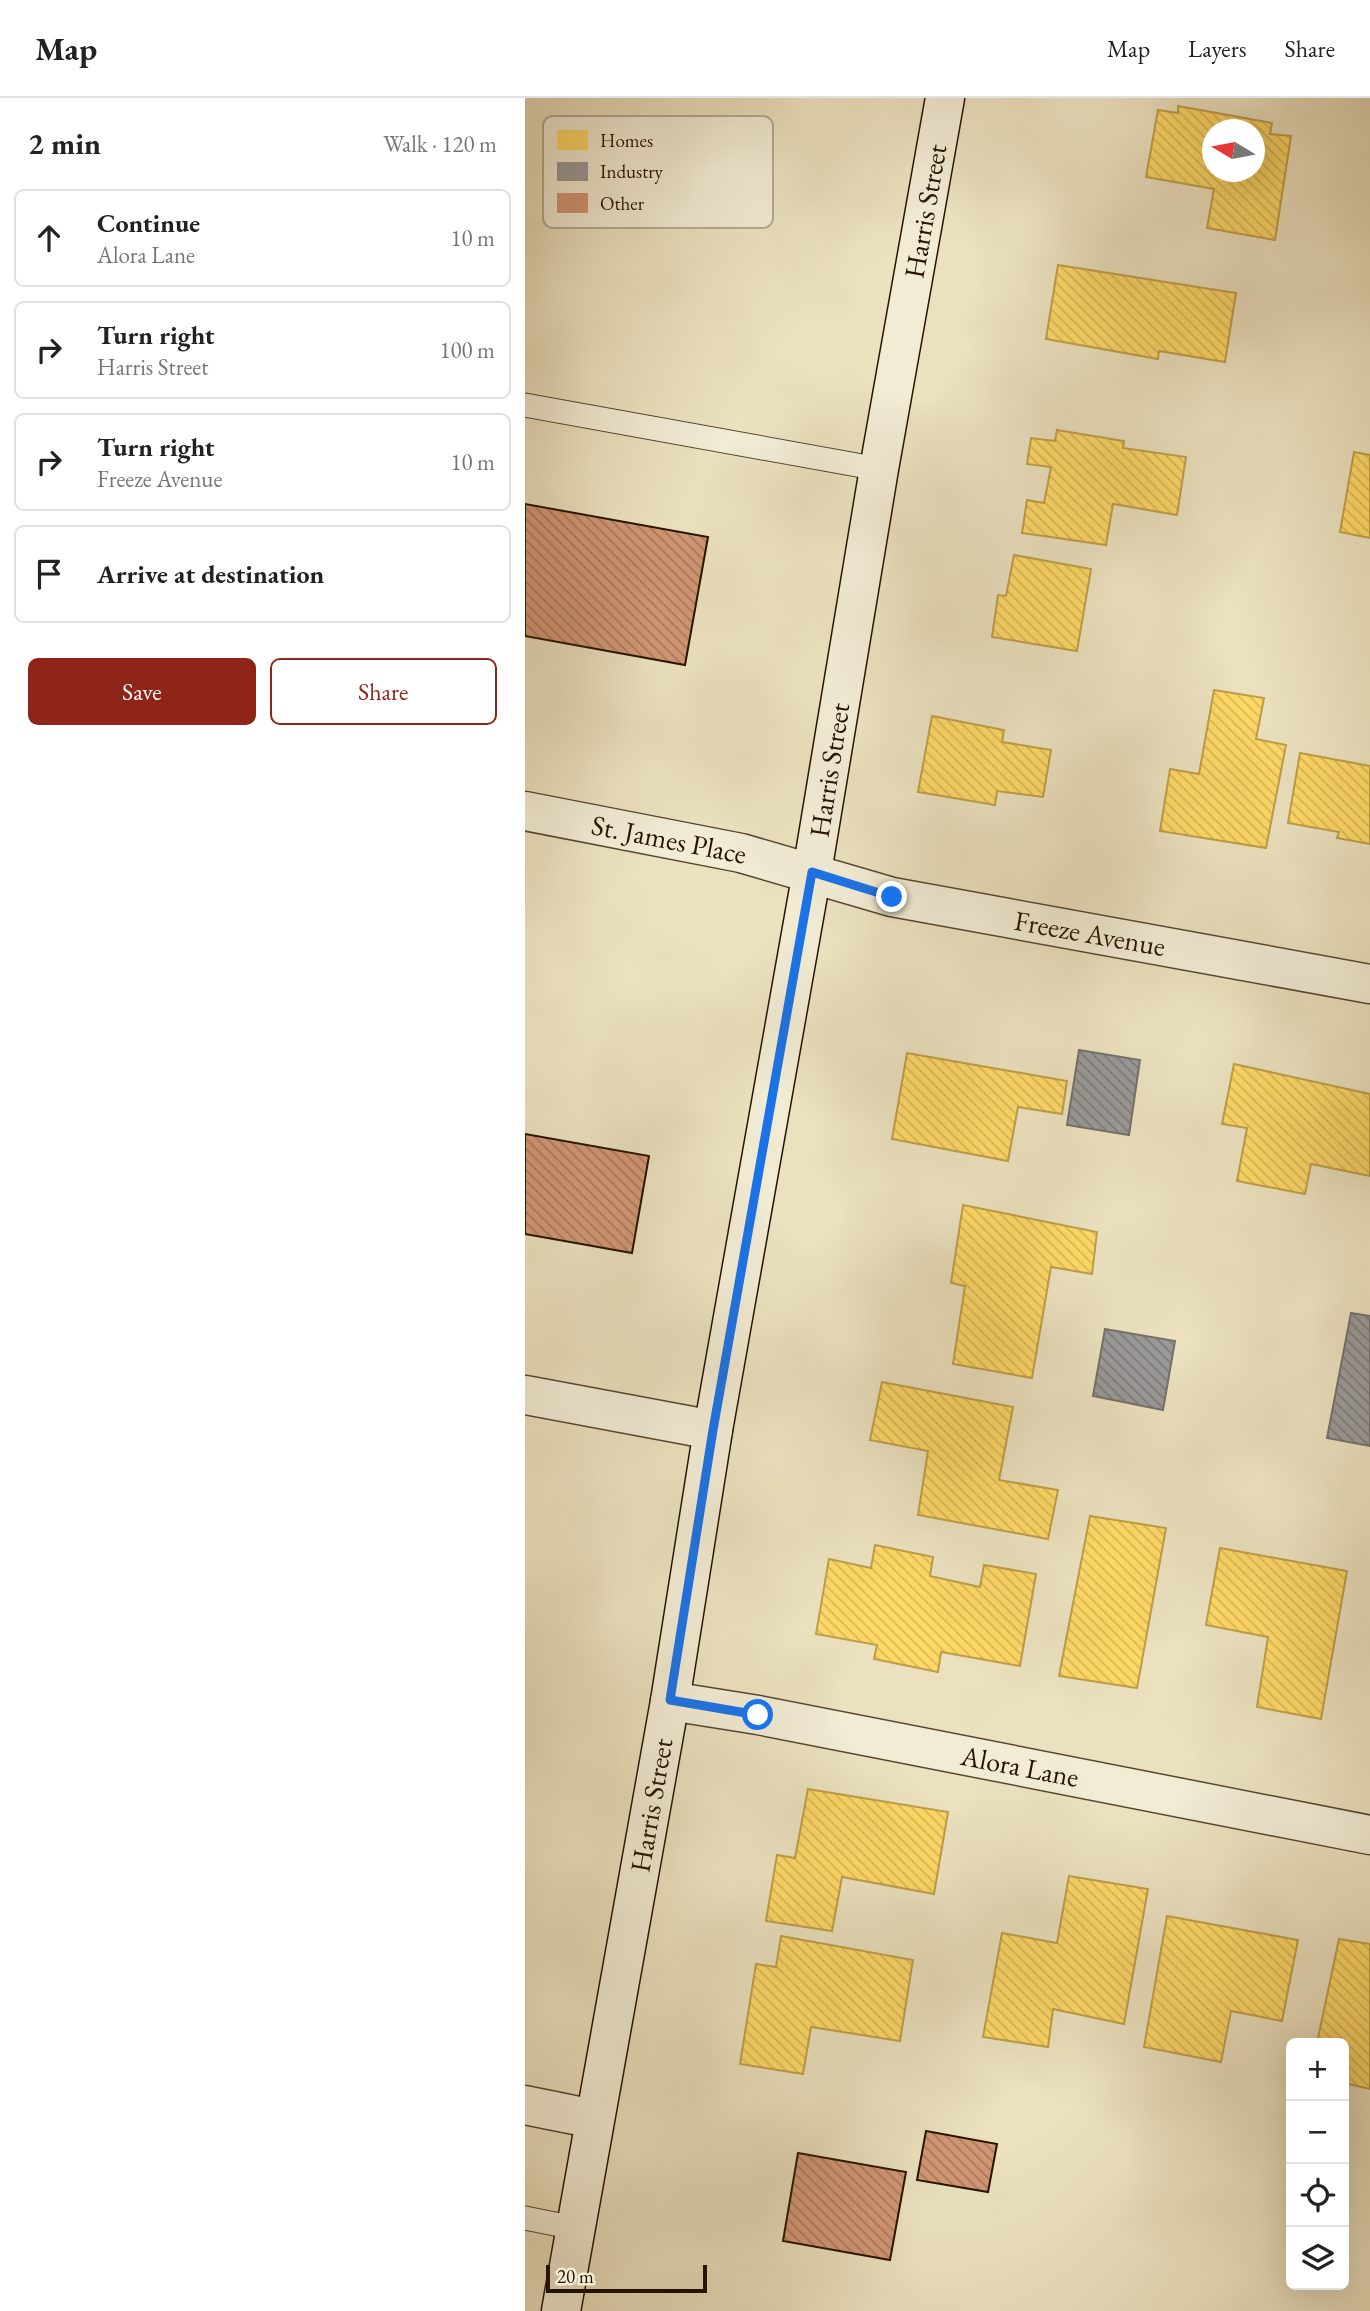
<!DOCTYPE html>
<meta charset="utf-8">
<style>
body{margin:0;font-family:"EB Garamond",serif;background:#f2f2f2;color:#222}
.controls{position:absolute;right:21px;bottom:21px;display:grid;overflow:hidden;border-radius:10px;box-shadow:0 7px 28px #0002}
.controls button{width:63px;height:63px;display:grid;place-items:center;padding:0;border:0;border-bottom:2px solid #e0e0e0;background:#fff;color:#222;font:35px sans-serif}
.compass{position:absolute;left:677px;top:21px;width:63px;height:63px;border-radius:50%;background:#fff;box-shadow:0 7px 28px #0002;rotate:280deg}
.scale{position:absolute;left:21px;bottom:18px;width:161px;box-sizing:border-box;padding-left:7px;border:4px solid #251400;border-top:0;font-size:19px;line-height:24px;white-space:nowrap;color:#251400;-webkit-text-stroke:5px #f2ecd5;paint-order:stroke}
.stop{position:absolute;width:21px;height:21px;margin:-16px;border:5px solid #1a73e8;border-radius:50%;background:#fff}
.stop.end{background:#1a73e8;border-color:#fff;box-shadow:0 2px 7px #0008}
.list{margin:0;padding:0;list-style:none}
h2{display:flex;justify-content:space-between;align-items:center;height:91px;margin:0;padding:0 28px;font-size:30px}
h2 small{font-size:23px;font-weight:400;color:#767676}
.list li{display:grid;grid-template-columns:46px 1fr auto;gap:21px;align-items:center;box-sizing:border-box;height:98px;margin:0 14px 14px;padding:0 14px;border:2px solid #e0e0e0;border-radius:10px}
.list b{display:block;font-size:26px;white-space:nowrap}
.list p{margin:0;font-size:23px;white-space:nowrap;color:#767676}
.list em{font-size:23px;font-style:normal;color:#767676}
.actions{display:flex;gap:14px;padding:21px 28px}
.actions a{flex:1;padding:16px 0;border:2px solid #8f2418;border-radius:10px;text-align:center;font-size:24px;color:#8f2418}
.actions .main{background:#8f2418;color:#fff}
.icon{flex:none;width:38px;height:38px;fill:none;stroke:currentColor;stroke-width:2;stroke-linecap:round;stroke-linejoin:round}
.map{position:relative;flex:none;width:845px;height:2213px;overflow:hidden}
header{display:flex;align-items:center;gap:42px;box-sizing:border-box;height:98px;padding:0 35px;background:#fff;border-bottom:2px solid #e0e0e0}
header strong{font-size:33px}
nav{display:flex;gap:38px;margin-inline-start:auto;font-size:24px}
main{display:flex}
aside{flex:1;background:#fff}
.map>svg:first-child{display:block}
.homes{fill:url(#homes-back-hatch);stroke:#be9e47;stroke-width:2;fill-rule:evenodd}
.industry{fill:url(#industry-back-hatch);stroke:#76716b;stroke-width:2}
.building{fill:url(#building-back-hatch);stroke:#251400;stroke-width:2}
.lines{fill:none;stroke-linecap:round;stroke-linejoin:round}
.service-casing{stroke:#564730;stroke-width:25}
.minor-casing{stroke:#564730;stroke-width:41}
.secondary-casing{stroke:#251400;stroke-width:41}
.service{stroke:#f2ecd5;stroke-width:23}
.minor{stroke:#f2ecd5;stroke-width:38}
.secondary{stroke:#f2ecd5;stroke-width:38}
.route{stroke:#1a73e8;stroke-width:9}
.labels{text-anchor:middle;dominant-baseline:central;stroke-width:7;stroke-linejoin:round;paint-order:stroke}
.street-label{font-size:28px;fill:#251400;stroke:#f2ecd5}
.key{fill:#f2ecd5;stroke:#b4ab95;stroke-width:2}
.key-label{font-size:19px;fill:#251400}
</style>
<header>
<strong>Map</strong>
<nav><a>Map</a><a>Layers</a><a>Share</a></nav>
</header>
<main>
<aside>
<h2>2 min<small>Walk · 120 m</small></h2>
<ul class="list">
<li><svg class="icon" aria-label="ahead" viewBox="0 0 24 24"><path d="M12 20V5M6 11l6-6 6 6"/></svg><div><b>Continue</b><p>Alora Lane</p></div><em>10 m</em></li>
<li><svg class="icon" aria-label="right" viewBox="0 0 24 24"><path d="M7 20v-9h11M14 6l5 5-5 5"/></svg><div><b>Turn right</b><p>Harris Street</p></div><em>100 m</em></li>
<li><svg class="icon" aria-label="right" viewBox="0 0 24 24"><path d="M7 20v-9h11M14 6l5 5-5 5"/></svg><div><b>Turn right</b><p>Freeze Avenue</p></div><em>10 m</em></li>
<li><svg class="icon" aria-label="arrive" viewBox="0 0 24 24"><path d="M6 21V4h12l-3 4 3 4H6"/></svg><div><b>Arrive at destination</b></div></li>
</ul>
<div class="actions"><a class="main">Save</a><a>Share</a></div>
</aside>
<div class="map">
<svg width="845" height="2213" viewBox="0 0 845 2213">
<defs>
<pattern id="homes-back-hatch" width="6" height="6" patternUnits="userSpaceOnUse" patternTransform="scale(1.75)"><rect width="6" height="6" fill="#ffd966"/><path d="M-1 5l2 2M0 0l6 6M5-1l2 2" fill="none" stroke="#dab957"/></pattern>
<pattern id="industry-back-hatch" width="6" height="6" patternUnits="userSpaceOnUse" patternTransform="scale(1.75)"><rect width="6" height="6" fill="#999"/><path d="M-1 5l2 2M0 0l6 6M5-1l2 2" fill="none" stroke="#7d7c7a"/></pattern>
<pattern id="building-back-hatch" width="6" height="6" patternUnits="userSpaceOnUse" patternTransform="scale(1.75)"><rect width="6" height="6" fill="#d29775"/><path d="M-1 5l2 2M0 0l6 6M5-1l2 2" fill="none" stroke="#aa7a5e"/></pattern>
</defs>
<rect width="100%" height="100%" fill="#ebe1bf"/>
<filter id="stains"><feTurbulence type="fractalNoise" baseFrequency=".00286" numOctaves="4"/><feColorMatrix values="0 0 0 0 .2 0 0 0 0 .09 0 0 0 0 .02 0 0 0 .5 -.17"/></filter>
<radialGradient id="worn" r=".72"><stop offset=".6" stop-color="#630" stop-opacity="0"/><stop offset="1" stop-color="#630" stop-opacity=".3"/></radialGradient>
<g class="homes">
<path d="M653,8L747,25L745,36L766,38L750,142L682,130L689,91L621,79L633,12L653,15ZM688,32H730V74H688Z"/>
<polygon points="533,167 711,195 700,264 634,253 633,261 521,241"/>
<polygon points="532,332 599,343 598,350 661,359 652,417 588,406 581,447 497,435 502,402 519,405 526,369 502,366 506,340 530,343"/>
<polygon points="829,354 845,357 845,440 815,434"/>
<polygon points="489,457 566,471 552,553 467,539 473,497 481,498"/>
<polygon points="689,592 739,600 731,641 761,647 741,750 635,733 645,671 674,676"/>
<polygon points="407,618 479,632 477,644 526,652 518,699 472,693 470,707 393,694"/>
<polygon points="775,655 845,668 845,746 812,740 814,734 763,725"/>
<polygon points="382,955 542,983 537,1016 493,1009 483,1063 367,1041"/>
<polygon points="709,966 845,996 845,1078 786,1066 780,1096 712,1083 722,1030 697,1026"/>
<polygon points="438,1107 572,1134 567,1176 526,1169 507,1280 428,1266 440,1188 426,1185"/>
<polygon points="357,1284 488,1309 474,1382 533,1392 523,1441 393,1417 403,1353 345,1342"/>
<polygon points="565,1418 641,1430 612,1590 534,1578"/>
<polygon points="350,1447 408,1459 405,1478 455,1489 459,1467 511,1476 495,1568 416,1554 413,1574 349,1561 352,1547 291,1536 304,1461 346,1470"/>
<polygon points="695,1450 822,1473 796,1621 732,1609 743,1539 681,1527"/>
<polygon points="283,1691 423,1714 409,1796 317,1779 307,1833 241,1823 252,1757 270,1760"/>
<polygon points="544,1778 623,1791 599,1926 528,1911 523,1949 458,1939 477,1835 532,1845"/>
<polygon points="642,1818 773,1842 757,1923 706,1913 696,1964 619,1949"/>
<polygon points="256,1838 388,1862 375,1943 286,1929 278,1976 215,1966 231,1866 251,1869"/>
<polygon points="814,1841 845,1846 845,1991 819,1985 819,1945 792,1945"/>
</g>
<g class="industry">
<polygon points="554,952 615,962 604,1037 542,1027"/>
<polygon points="826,1215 845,1218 845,1348 802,1340"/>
<polygon points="580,1231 650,1243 638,1312 568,1298"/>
</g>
<g class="building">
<polygon points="0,406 183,439 160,567 0,538"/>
<polygon points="0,1036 124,1058 107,1155 0,1136"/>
<polygon points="401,2033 472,2046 463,2094 392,2082"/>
<polygon points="273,2055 381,2074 365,2162 258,2143"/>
</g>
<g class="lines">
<defs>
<g id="service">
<polyline points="0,307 354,371"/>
<polyline points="0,2120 50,2130"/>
</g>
<g id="minor">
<polyline points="0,713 216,755 367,799 845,886"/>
<polyline points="0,1297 188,1332"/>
<polyline points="145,1603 233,1617 845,1737"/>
<polyline points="0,2007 69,2021"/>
</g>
<polyline id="secondary" points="36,2213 145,1603 188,1332 287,774 354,371 420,0"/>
</defs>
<use href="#service" class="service-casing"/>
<use href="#minor" class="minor-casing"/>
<use href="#secondary" class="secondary-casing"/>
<use href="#service" class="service"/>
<use href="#minor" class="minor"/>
<use href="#secondary" class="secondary"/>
</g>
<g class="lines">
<polyline class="route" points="233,1617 145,1602 188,1332 287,774 367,799"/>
</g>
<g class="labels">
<g class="street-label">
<text transform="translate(400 113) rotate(-80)">Harris Street</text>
<text transform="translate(304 672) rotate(-81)">Harris Street</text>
<text transform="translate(144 741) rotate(11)">St. James Place</text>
<text transform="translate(565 835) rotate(10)">Freeze Avenue</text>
<text transform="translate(495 1668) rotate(11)">Alora Lane</text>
<text transform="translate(126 1707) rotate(-80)">Harris Street</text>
</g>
</g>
<rect x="18" y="18" width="230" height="112" rx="10" class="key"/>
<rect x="32" y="32" width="31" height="20" fill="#ffd966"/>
<rect x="32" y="64" width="31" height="19" fill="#999"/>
<rect x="32" y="95" width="31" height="20" fill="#d29775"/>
<g class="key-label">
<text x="75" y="49">Homes</text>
<text x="75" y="80">Industry</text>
<text x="75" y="112">Other</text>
</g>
<rect width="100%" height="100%" filter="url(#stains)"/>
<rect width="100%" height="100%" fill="url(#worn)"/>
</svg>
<div class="controls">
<button>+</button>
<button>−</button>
<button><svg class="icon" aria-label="locate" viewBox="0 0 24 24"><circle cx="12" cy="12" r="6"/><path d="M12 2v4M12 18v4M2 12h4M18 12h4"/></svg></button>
<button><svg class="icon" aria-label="layers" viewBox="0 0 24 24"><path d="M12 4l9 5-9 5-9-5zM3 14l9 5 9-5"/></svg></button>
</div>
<svg class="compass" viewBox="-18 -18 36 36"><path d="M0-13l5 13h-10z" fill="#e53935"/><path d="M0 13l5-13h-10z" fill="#767676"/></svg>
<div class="scale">20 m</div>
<div class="stop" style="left:233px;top:1617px"></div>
<div class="stop end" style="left:367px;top:799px"></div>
</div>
</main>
